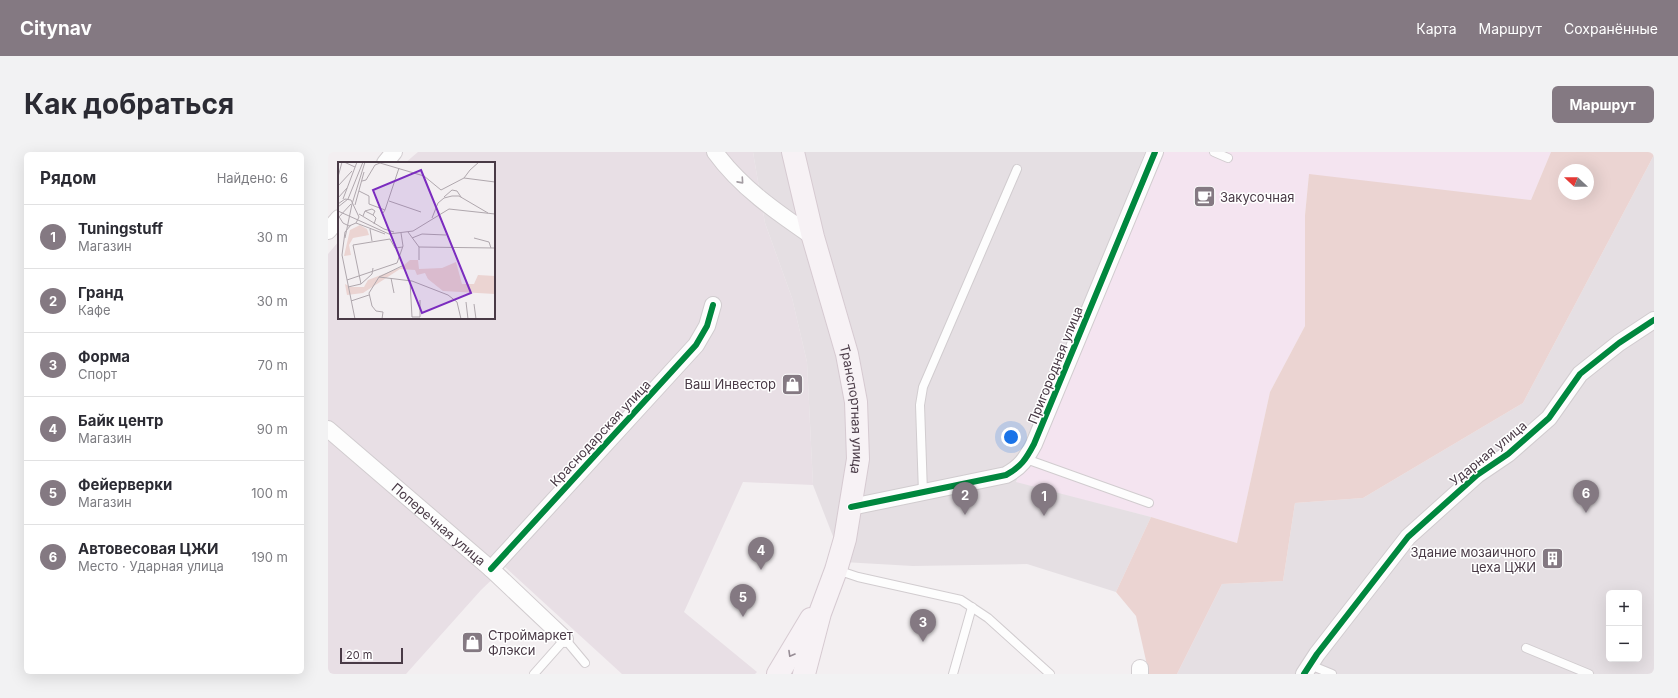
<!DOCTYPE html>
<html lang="ru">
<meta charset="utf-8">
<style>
body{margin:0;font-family:Inter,sans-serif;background:#f2f2f3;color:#2b2b33}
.controls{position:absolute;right:12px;bottom:12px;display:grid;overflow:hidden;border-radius:6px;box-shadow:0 4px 16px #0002}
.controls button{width:36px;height:36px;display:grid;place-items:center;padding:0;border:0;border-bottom:1px solid #e1e1e2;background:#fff;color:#2b2b33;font:20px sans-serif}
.compass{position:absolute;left:1230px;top:12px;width:36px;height:36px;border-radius:50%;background:#fff;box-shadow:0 4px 16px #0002;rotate:292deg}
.scale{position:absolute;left:12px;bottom:10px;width:63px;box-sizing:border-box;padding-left:4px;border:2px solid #493a46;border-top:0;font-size:11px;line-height:14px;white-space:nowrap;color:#493a46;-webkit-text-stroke:3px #fff;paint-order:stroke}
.you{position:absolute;left:683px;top:285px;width:14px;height:14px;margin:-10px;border:3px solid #fff;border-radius:50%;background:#1a73e8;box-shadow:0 0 0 6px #1a73e833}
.badge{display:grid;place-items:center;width:26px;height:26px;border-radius:50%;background:#847982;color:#fff;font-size:13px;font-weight:700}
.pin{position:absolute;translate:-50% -33px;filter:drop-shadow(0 1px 2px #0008)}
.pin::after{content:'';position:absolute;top:21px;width:14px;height:12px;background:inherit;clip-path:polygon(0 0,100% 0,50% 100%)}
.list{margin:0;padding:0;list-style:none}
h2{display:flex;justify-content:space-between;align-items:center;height:52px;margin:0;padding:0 16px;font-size:17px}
h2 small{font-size:13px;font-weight:400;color:#7c7c81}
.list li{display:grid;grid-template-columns:26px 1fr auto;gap:12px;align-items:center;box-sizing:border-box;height:64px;padding:0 16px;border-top:1px solid #e1e1e2}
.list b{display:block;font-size:15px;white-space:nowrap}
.list p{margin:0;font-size:13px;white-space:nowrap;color:#7c7c81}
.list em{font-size:13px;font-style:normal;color:#7c7c81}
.map{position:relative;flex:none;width:1326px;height:522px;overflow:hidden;border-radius:6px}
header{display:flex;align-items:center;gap:24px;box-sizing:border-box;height:56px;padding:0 20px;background:#847982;color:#fff}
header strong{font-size:19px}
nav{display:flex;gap:22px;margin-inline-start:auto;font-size:14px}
.intro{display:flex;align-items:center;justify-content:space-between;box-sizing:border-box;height:96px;padding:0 24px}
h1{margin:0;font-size:28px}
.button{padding:10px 18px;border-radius:6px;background:#847982;color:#fff;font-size:14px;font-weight:700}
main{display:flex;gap:24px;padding:0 24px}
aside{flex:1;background:#fff;border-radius:6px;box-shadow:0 4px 16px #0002}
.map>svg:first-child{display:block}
.residential{fill:#e8dfe5}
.commercial{fill:#f4e4f0}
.industrial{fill:#e5dfe3;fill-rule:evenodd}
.green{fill:#ebd4d2;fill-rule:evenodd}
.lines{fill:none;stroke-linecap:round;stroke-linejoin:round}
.lane-casing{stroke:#d1cccf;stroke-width:10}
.street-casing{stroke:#d1cccf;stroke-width:18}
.secondary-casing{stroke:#d6cad1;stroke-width:24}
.lane{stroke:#fdfdfd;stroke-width:8}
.street{stroke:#fdfdfd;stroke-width:16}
.secondary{stroke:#f7f2f5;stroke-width:22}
.cycleway-casing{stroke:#fff;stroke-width:8}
.cycleway{stroke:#00873e;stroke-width:6}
.oneway{stroke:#a39ca2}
.oneway2{stroke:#978d95}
.labels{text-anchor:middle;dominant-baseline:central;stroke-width:3;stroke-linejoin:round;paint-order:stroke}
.poi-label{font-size:13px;fill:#493a46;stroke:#fff;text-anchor:start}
.street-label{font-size:13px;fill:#493a46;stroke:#fff}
.inset-road{fill:none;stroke:#afa7ad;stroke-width:1}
.view{fill:#7b2cbf;fill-opacity:0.15;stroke:#7b2cbf;stroke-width:2}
.inset-edge{fill:none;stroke:#493a46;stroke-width:2}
</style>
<header>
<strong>Citynav</strong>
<nav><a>Карта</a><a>Маршрут</a><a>Сохранённые</a></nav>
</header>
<div class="intro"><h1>Как добраться</h1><a class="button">Маршрут</a></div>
<main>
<aside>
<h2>Рядом<small>Найдено: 6</small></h2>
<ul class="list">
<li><span class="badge">1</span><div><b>Tuningstuff</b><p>Магазин</p></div><em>30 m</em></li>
<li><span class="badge">2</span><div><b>Гранд</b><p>Кафе</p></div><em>30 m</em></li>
<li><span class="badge">3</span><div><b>Форма</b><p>Спорт</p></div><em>70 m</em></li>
<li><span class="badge">4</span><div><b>Байк центр</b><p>Магазин</p></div><em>90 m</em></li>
<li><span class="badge">5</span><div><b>Фейерверки</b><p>Магазин</p></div><em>100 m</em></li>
<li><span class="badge">6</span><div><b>Автовесовая ЦЖИ</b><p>Место · Ударная улица</p></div><em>190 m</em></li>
</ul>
</aside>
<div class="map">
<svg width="1326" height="522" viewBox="0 0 1326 522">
<rect width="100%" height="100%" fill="#f3eff1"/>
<polygon class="residential" points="90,0 425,0 437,71 464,146 479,210 485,333 415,330 356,460 429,520 427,522 294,522 177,415 153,438 78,522 0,522 0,102 11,89 11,166 166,166 166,11 77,11"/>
<polygon class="commercial" points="817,0 1223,0 1203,48 981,23 977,63 977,174 942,240 909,391 823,365 688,331"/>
<g class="industrial">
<polygon points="425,0 817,0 688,330 823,365 788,440 699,412 585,414 515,410 485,333 479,210 464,146 437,71"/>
<path d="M1326,3V522H849L894,432L955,429L967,351L1035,346L1195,251ZM1281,441H1311V507H1281Z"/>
</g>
<path class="green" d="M1223,0H1326V3L1195,251L1035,346L967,351L955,429L894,432L849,522H821L808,464L788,440L823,365L909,391L942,240L977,174V63L981,22L1203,48ZM1236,18H1260V42H1236Z"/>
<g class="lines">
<defs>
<g id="lane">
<polyline points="886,0 900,6"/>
<polyline points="698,307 821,351"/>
<polyline points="595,341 592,253 595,235 689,17"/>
<polyline points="509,418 530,425 633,448 660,466 722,522"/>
<polyline points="1198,496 1261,522"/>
<polyline points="982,513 1004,522"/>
<polyline points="206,522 237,487 257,511"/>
<polyline points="625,522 644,455"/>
</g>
<g id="street">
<path d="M387,0C413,36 450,61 485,85"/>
<polyline points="57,11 66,0"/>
<polyline points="0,79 11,66"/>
<path id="s1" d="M0,277L163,417L237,487"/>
<path d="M523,355L678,323C693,315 698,307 706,292L827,0"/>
<polyline points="163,417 368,193 379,174 385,153"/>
<polyline points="812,522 812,516"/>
<polyline points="976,522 989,502 1080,385 1149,323 1180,302 1221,266 1252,222 1291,191 1326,168"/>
</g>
<g id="secondary">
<path id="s2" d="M465,0L485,85L519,202L528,250L530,307L517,387L508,418L492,461L476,522"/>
<polyline points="450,522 483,467"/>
</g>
</defs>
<use href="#lane" class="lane-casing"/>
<use href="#street" class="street-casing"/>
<use href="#secondary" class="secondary-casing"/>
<use href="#lane" class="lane"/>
<use href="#street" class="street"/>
<use href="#secondary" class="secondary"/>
<defs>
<g id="cycleway">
<path d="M523,355L678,323C693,315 698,307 706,292L827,0"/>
<polyline points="163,417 368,193 379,174 385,153"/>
<polyline points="976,522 989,502 1080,385 1149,323 1180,302 1221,266 1252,222 1291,191 1326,168"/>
</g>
</defs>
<use href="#cycleway" class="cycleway-casing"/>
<use href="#cycleway" class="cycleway"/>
</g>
<defs><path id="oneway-chevron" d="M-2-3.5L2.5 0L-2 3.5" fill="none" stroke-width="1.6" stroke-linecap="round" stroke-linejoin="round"/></defs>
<use class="oneway" href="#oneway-chevron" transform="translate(413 29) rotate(48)"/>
<use class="oneway2" href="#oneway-chevron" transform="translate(463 502) rotate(120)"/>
<defs>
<symbol id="cafe-square" viewBox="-11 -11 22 22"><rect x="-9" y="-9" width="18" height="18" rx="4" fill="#847982" stroke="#fff"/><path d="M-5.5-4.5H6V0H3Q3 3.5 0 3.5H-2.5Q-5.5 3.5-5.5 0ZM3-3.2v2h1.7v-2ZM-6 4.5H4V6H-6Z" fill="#fff"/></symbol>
<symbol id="shop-square" viewBox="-11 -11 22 22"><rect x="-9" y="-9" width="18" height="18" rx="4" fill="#847982" stroke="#fff"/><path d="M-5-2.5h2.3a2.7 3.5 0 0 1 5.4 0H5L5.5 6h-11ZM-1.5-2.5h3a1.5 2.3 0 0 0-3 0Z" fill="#fff"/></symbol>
<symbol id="building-square" viewBox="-11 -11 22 22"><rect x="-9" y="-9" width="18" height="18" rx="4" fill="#847982" stroke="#fff"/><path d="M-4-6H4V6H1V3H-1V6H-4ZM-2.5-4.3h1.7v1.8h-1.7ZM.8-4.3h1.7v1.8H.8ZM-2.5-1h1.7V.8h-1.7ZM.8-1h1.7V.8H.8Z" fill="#fff"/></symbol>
</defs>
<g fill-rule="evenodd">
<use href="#cafe-square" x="864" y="32" width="25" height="25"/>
<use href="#shop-square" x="452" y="220" width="25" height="25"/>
<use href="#building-square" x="1212" y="394" width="25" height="25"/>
<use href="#shop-square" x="132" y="478" width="25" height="25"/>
</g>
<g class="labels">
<g class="poi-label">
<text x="892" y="45">Закусочная</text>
<text x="448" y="232" text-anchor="end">Ваш Инвестор</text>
<text x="1208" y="400" text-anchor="end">Здание мозаичного<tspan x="1208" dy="15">цеха ЦЖИ</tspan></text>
<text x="160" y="483">Строймаркет<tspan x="160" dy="15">Флэкси</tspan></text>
</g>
<g class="street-label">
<text transform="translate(727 213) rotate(-68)">Пригородная улица</text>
<text stroke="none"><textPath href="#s2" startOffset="265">Транспортная улица</textPath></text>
<text transform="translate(272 281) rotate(-47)">Краснодарская улица</text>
<text transform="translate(1160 301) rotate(-39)">Ударная улица</text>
<text stroke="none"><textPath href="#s1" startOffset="146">Поперечная улица</textPath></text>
</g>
</g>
<g transform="translate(10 10)">
<rect width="157" height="157" fill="#f3eff1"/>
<path d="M22,63L29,67L31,73L15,76L11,83L13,93L6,94L12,68ZM72,98H80L81,107L104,106L118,100L124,122H136L140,113L157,114V132L105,129L90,117L87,111L79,113L77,108L62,107L25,131L9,133L7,122L13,125H26L30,118L64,105Z" fill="#ebd4d2"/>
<path class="inset-road" d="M6,0L17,5M0,15L4,0M126,16L132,8L141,0M24,19L28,18L37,3L42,1L86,14L103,28L126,16L157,20M0,24L14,9M21,29L31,34V42L47,48L45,51M106,35L114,28L119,29L123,35M0,36L9,26M5,37L19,0M51,39L83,50M0,42L7,37L13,38L21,55L18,61L11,64L5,61L0,53M17,43L26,10M0,45L10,37L25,0M47,48L61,6M0,49L51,72L75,69L111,47L157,52M27,49L34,47L37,49L35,53M21,52L46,67L56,70M25,54L27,49L35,53L38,56L36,62M0,56L13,42M94,56L100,41L106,36L114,34H121L150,51M18,61L47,72M13,63L7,70L4,93L17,157M32,67L34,79M70,70L81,85L157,86M7,76L14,42L27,0M74,76L84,72L108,73M136,76L151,80L153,86M81,85V98M41,115L74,119L110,133L119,140L123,157M53,116L56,131M9,118L59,101L65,84L63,71M72,119L74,155H82V138M23,122L15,83L52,77L57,86L65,85M10,125L23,122L34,112L35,106M13,139L31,133M128,140L130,157M136,142L138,157M44,157L45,150L38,149L34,144L31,131L41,115L66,103"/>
<path class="view" d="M83,8L133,131L84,151L35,28Z"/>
<rect width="157" height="157" class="inset-edge"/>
</g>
</svg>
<div class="controls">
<button>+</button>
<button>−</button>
</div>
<svg class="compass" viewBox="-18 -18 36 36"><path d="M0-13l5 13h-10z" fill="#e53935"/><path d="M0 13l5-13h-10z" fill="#7c7c81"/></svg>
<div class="scale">20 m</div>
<div class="you"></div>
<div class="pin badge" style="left:716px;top:364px">1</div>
<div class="pin badge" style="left:637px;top:363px">2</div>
<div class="pin badge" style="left:595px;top:490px">3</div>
<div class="pin badge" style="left:433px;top:418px">4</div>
<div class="pin badge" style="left:415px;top:465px">5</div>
<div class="pin badge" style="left:1258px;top:361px">6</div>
</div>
</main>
